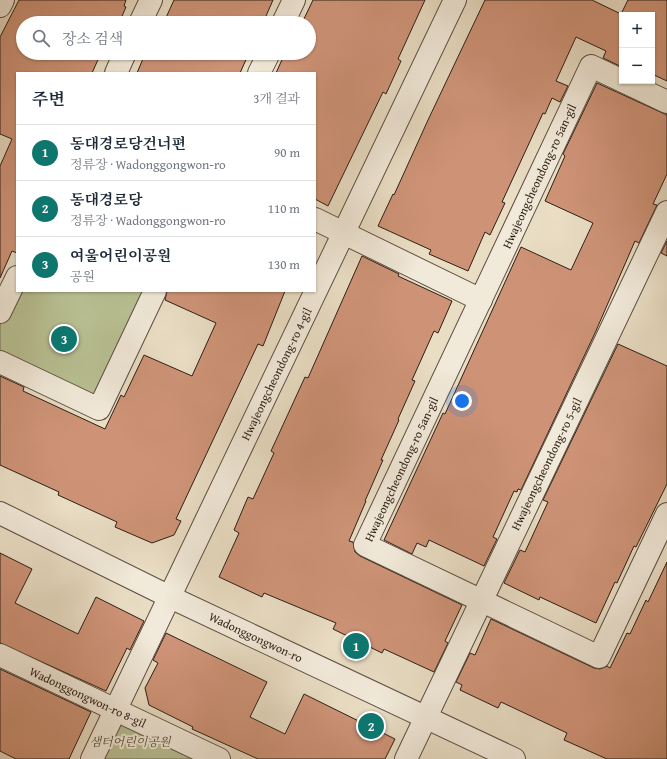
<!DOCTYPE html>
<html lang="ko">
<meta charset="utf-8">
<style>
body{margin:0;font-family:"Gentium Book Plus","Noto Serif KR",serif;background:#f2f2f3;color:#1f2937}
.controls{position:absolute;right:12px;top:12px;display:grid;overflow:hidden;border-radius:0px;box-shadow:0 1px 3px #0004}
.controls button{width:36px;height:36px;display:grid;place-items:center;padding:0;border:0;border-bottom:1px solid #e0e1e3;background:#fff;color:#1f2937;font:20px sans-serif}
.you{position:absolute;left:462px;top:401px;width:14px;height:14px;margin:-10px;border:3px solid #fff;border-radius:50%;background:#1a73e8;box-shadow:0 0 0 6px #1a73e833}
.badge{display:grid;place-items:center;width:26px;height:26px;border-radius:50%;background:#0f766e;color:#fff;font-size:13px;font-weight:700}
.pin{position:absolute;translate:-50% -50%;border:2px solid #fff;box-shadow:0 1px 4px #0006}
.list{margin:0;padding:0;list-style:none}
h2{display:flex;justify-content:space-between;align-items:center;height:52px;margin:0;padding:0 16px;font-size:17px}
h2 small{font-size:13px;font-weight:400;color:#747a83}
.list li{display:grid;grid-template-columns:26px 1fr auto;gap:12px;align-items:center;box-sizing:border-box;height:56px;padding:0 16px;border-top:1px solid #e0e1e3}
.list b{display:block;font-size:15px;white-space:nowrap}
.list p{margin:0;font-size:13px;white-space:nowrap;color:#747a83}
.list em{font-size:13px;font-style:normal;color:#747a83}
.icon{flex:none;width:22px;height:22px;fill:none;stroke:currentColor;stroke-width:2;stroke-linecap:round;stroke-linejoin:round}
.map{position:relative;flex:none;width:667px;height:759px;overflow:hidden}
.search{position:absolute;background:#fff;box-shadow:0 1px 3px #0004;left:16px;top:16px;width:300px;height:44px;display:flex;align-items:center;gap:10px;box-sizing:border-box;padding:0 14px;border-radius:22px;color:#747a83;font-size:15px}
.panel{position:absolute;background:#fff;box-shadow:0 1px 3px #0004;left:16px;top:72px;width:300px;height:220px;border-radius:0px}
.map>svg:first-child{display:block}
.green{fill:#b8c093;stroke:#726f54}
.building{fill:#ce9377;stroke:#2d1e15}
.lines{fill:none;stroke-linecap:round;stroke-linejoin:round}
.minor-casing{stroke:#5c4e41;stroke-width:24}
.minor{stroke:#f1e9d9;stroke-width:22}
.labels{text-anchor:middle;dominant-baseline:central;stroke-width:4;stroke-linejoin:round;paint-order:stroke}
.street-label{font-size:12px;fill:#2d1e15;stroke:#f1e9d9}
.park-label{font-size:12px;font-style:italic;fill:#574f3b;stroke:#f1e9d9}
</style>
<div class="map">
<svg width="667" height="759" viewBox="0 0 667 759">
<rect width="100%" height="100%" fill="#e9ddc4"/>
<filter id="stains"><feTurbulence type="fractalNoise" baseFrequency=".005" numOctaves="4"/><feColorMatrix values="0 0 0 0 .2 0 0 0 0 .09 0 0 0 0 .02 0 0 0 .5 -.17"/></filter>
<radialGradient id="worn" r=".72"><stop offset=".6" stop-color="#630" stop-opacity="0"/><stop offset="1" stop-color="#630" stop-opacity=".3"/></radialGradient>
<g class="green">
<polygon points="17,291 151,291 97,403 0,356 0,322"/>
<polygon points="121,717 209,759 101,759"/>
</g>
<g class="building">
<polygon points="19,0 126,0 124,6 126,7 119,23 23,23 23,53 101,53 92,73 17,73 17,253 12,251 0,278 0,166 12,139 0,134 0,37"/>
<polygon points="174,0 273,0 263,23 155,23 157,18 164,22"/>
<polygon points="313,0 425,0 398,59 401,61 386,94 383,92 328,206 315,199 315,73 276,73 285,53 309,53 309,23 302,23"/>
<polygon points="485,0 592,0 621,14 628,0 667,0 667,81 652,74 652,15 622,15 622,67 603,58 606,51 576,37 556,81 568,86 560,102 552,98 545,114 543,113 502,202 505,203 490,235 485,232 468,271 429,254 431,250 378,226 393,194 394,195 428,120"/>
<polygon points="142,53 249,53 240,73 137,73 145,54"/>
<polygon points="597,83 667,115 667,174 653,204 657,205 639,243 635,241 595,333 521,490 518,489 517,492 514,491 493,537 497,539 484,566 429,540 426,547 417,543 412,554 384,540 443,413 445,414 521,247 571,270 593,223 545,201 565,156 563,154"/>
<polygon points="667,241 667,256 661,253"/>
<polygon points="362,256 399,274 398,276 452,301 438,333 434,331 412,380 415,381 398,419 399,420 381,460 383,460 365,501 366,501 349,541 353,542 355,552 360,556 462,605 445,641 448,643 434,672 384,649 382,653 333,629 336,623 264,593 262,597 219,577 239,533 234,530 248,497 253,499 274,453 271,451 305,377 308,378"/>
<polygon points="167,291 285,291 263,346 258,344 176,519 181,521 174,535 152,543 115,527 117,522 58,495 59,492 0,465 0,376 24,387 23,391 105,429 121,395 124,397 144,355 192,376 216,323 165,300"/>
<polygon points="618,344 667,366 667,484 636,547 634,546 617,583 615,582 596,623 540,597 539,600 504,583 520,550 525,552 548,502 543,500"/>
<polygon points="0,553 32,569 15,603 78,634 96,597 144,621 130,650 127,648 106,691 0,643"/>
<polygon points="667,562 667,759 607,759 564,740 567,733 501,702 498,708 460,690 462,685 456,682 470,653 475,655 491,619 594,668 600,669 607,666 610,668 627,633 630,634 646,600 648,602"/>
<polygon points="166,633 267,682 250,717 285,734 304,694 395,739 385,759 258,759 192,729 193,727 149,705 145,688 158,663 153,660"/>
<polygon points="0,669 91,712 69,759 16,759 0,751"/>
</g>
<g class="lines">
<defs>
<g id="minor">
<polyline points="0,6 3,0"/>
<polyline points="140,23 151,0"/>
<polyline points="283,23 294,0"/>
<polyline points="116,73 125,53"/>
<polyline points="259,73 269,53"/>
<polyline points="667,102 591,66 365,545 599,657 667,514"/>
<polyline points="315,219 481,300"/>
<polyline points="0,312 17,277"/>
<polyline points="0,362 99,409 155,291"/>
<polyline points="0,513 170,597 514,759"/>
<polyline points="0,655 219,759"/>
<polyline points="92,759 455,0"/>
<polyline points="406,759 667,212"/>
</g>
</defs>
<use href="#minor" class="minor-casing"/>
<use href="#minor" class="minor"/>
</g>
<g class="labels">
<g class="street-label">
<text transform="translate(539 176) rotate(-65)">Hwajeongcheondong-ro 5an-gil</text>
<text transform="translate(276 374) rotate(-64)">Hwajeongcheondong-ro 4-gil</text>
<text transform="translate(546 464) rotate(-64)">Hwajeongcheondong-ro 5-gil</text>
<text transform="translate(401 469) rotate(-65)">Hwajeongcheondong-ro 5an-gil</text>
<text transform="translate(256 637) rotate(25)">Wadonggongwon-ro</text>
<text transform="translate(88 697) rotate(25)">Wadonggongwon-ro 8-gil</text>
</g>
<g class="park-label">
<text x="130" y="741">샘터어린이공원</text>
</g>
</g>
<rect width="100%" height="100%" filter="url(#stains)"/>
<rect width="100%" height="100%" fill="url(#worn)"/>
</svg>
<div class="controls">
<button>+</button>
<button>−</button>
</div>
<div class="you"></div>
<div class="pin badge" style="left:356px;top:646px">1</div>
<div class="pin badge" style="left:371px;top:726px">2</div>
<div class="pin badge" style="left:64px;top:339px">3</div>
<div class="search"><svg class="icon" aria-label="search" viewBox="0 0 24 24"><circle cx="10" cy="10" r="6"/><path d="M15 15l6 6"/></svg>장소 검색</div>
<section class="panel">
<h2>주변<small>3개 결과</small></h2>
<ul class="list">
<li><span class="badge">1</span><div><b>동대경로당건너편</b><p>정류장 · Wadonggongwon-ro</p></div><em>90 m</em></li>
<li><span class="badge">2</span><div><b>동대경로당</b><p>정류장 · Wadonggongwon-ro</p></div><em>110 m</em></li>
<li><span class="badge">3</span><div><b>여울어린이공원</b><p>공원</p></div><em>130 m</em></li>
</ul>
</section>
</div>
